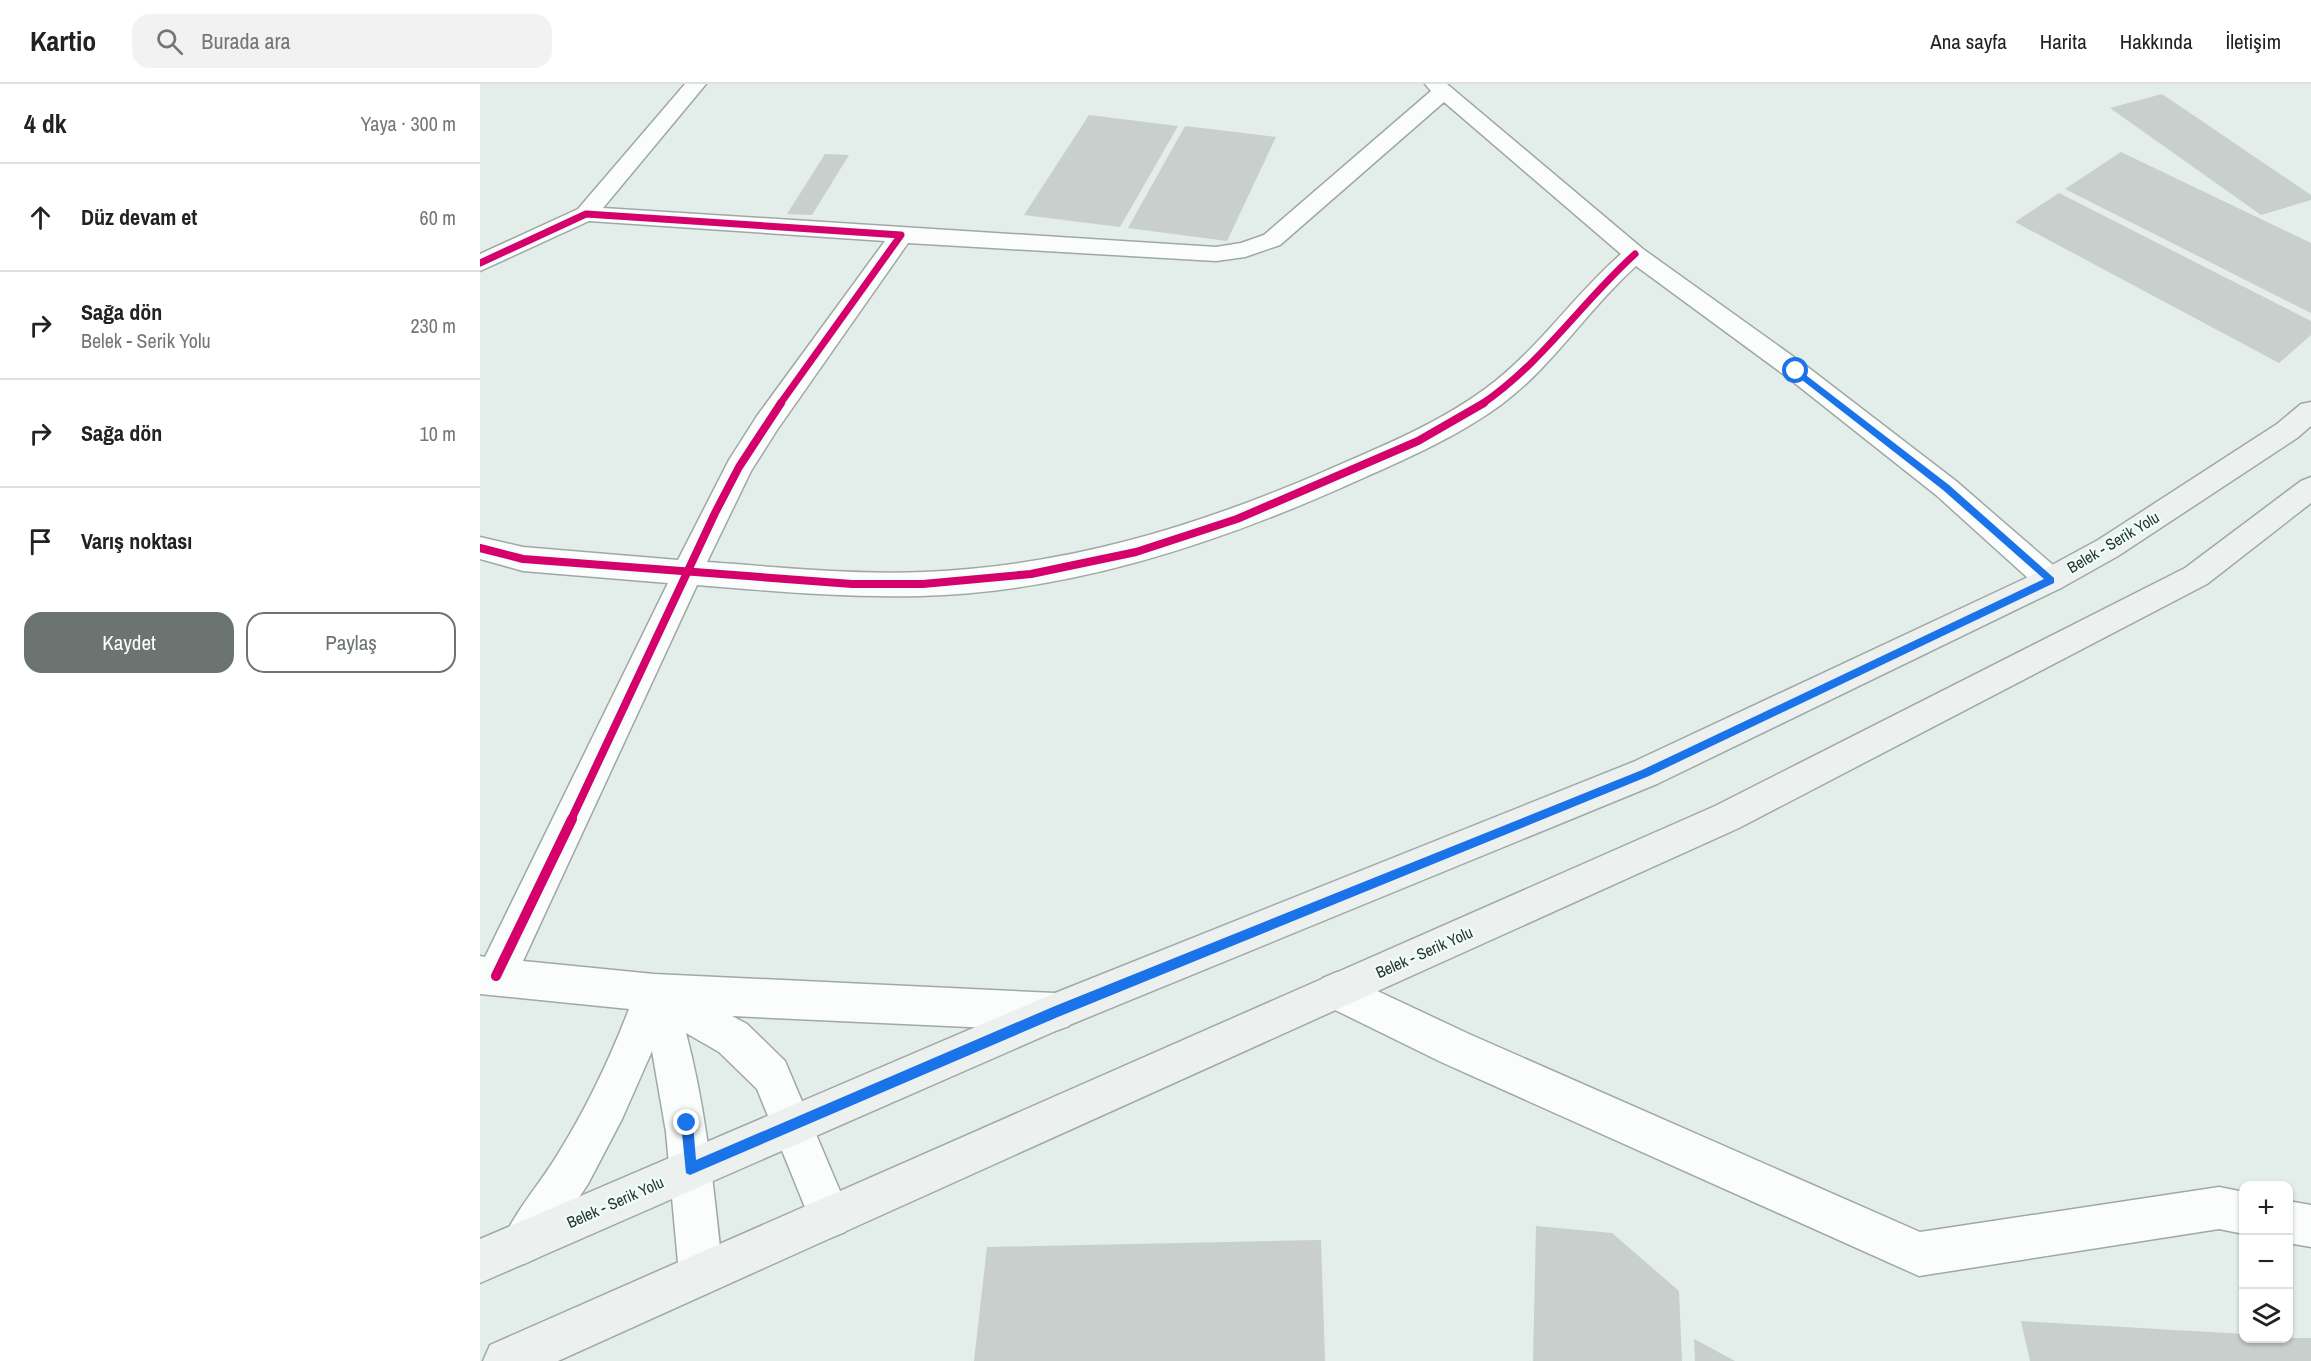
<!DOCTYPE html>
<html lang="tr">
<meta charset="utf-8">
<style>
body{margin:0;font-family:"Archivo Narrow",sans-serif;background:#f2f2f2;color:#222}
.controls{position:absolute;right:18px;bottom:18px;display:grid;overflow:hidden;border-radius:12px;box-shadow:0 2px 4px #0004}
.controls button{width:54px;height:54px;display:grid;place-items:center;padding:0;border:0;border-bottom:2px solid #e0e0e0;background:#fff;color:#222;font:30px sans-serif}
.stop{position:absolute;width:18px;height:18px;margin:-14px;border:4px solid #1a73e8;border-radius:50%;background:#fff}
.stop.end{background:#1a73e8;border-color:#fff;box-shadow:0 2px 6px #0008}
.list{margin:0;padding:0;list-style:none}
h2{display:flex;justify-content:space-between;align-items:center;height:78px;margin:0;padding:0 24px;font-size:26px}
h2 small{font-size:20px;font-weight:400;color:#767676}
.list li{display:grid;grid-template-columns:39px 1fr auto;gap:18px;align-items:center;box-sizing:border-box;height:108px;padding:0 24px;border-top:2px solid #e0e0e0}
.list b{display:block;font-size:22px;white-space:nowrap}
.list p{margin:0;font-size:20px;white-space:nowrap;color:#767676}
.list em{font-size:20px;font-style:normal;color:#767676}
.actions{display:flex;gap:12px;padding:18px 24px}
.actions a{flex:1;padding:14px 0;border:2px solid #6c7472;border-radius:18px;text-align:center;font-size:21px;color:#6c7472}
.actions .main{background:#6c7472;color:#fff}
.icon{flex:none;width:33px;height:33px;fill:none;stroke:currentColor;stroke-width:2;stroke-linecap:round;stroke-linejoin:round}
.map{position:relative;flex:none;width:1831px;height:1277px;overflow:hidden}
header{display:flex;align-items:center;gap:36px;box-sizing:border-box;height:84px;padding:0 30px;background:#fff;border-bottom:2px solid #e0e0e0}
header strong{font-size:28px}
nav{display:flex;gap:33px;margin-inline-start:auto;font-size:21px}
.search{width:420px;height:54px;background:#f2f2f2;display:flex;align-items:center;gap:15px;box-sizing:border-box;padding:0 21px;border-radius:18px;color:#767676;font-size:22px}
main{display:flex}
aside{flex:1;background:#fff}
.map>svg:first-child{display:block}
.building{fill:#c8cfcd}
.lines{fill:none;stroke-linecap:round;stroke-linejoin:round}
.street-casing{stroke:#a0a8a6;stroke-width:3}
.secondary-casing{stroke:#a0a8a6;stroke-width:3}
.street{fill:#fbfcfc;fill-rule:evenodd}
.secondary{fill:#ecf0ef;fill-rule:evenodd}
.cycleway-far2-casing{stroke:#edfefa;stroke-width:10}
.cycleway-far1-casing{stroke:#edfefa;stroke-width:12}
.cycleway-casing{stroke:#edfefa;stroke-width:14}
.cycleway-far2{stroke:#d6006c;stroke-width:7}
.cycleway-far1{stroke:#d6006c;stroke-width:8}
.cycleway{stroke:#d6006c;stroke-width:10}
.route{fill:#1a73e8}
.labels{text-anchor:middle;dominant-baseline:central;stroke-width:4.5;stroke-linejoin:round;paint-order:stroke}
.street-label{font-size:16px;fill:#2c3331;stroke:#edfefa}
</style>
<header>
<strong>Kartio</strong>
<div class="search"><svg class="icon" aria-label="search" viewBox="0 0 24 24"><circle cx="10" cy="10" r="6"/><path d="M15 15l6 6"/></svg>Burada ara</div>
<nav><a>Ana sayfa</a><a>Harita</a><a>Hakkında</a><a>İletişim</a></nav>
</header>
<main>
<aside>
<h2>4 dk<small>Yaya · 300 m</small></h2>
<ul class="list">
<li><svg class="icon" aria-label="ahead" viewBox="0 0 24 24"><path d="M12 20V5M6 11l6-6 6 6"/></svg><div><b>Düz devam et</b></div><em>60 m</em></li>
<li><svg class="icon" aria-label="right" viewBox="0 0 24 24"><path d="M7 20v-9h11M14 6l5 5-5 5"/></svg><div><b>Sağa dön</b><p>Belek - Serik Yolu</p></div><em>230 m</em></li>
<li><svg class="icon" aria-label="right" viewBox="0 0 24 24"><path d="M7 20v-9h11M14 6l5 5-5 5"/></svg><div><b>Sağa dön</b></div><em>10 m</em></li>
<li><svg class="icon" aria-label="arrive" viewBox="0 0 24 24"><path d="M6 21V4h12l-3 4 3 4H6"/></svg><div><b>Varış noktası</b></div></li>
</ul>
<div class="actions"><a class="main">Kaydet</a><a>Paylaş</a></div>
</aside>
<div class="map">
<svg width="1831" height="1277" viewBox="0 0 1831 1277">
<rect width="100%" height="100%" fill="#e3edea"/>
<g class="building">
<polygon points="1682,10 1831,111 1831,116 1781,131 1630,24"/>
<polygon points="609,31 698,42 640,143 544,131"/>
<polygon points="705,42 796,53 747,157 648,144"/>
<polygon points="1641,68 1831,159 1831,229 1585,105"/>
<polygon points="345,70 369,71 332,131 307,130"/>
<polygon points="1579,109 1831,237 1831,251 1799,279 1535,138"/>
<polygon points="1056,1142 1132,1149 1199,1207 1202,1277 1053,1277"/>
<polygon points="841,1156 845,1277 494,1277 507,1163"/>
<polygon points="1541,1237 1764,1250 1764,1254 1831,1254 1831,1277 1550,1277"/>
<polygon points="1214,1255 1255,1277 1215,1277"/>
</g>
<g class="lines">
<defs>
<g id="street">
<path d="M205,0H226L123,124L736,163L761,159L784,151L951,7L945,0H967L1163,165L1325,281L1476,397L1581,488L1585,496L1581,504L1570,508L1559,504L1456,411L1307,293L1156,182C1108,225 1074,281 1022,320C973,356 916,379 861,404C727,463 587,508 440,512C366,514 291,507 217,501L43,877L174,890L575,909L589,914L594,928L589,942L575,947L252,932L267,940L305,977L371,1133L365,1148L350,1154L335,1148L277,1005L239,968L206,949C227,1028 234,1109 243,1190L236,1205L221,1212L206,1205L199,1190L186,1048L172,967L142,1035L108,1100L59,1173L44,1180L29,1173L22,1158C35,1127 59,1101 76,1073C105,1027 129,977 149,925L0,910V872L5,873L188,499L43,487L0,475V453L43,463L198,476L249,376L277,332L405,157L109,137L0,187V170L98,125ZM964,18L1141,170C1093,212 1057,267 1005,305C956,341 898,364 843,388C713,444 586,482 444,488C372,491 299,483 227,478L271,387L297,346L428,159L736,177L765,173L800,161Z"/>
<polygon points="857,888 989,950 1440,1148 1739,1103 1764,1108 1764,1150 1739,1145 1439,1192 961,978 843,920 838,907 843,894"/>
<polygon points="1808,1117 1831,1121 1831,1163 1808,1159"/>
</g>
<g id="secondary">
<polygon points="1831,318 1831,342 1817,354 1638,472 1581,504 1177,700 587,942 0,1199 0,1155 575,909 1153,678 1559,488 1618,456 1797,340 1821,320"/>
<polygon points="1831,393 1831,419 1727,500 1259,744 78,1277 3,1277 10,1261 1235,722 1705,484 1821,397"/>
</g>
</defs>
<use href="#street" class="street-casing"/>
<use href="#secondary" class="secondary-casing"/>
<use href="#street" class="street"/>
<use href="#secondary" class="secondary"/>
<defs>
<g id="cycleway-far2">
<polyline points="0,179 106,130 421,151 300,320"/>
<path d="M1002,320C1062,279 1102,218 1155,170"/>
</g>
<g id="cycleway-far1">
<polyline points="0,464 43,475 372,500 443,500 551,490 656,468 757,435 938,357 1004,319"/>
<polyline points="91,736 235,429 259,383 301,319"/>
</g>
<polyline id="cycleway" points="16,892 92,735"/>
</defs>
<use href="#cycleway-far2" class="cycleway-far2-casing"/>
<use href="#cycleway-far1" class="cycleway-far1-casing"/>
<use href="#cycleway" class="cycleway-casing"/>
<use href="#cycleway-far2" class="cycleway-far2"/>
<use href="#cycleway-far1" class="cycleway-far1"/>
<use href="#cycleway" class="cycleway"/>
</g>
<polygon class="route" points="1313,285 1318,285 1469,401 1574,494 1574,499 1169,692 578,933 210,1091 206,1089 201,1039 203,1035 207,1033 213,1039 216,1076 575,922 1162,686 1564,495 1463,406 1313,289"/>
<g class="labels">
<g class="street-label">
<text transform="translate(1633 458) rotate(-31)">Belek - Serik Yolu</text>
<text transform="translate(944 868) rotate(-24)">Belek - Serik Yolu</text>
<text transform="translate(135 1118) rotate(-24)">Belek - Serik Yolu</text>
</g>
</g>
</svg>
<div class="controls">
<button>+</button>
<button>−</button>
<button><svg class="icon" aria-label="layers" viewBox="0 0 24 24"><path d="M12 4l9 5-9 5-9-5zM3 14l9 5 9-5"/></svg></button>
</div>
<div class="stop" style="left:1316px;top:287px"></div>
<div class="stop end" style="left:207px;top:1039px"></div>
</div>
</main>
